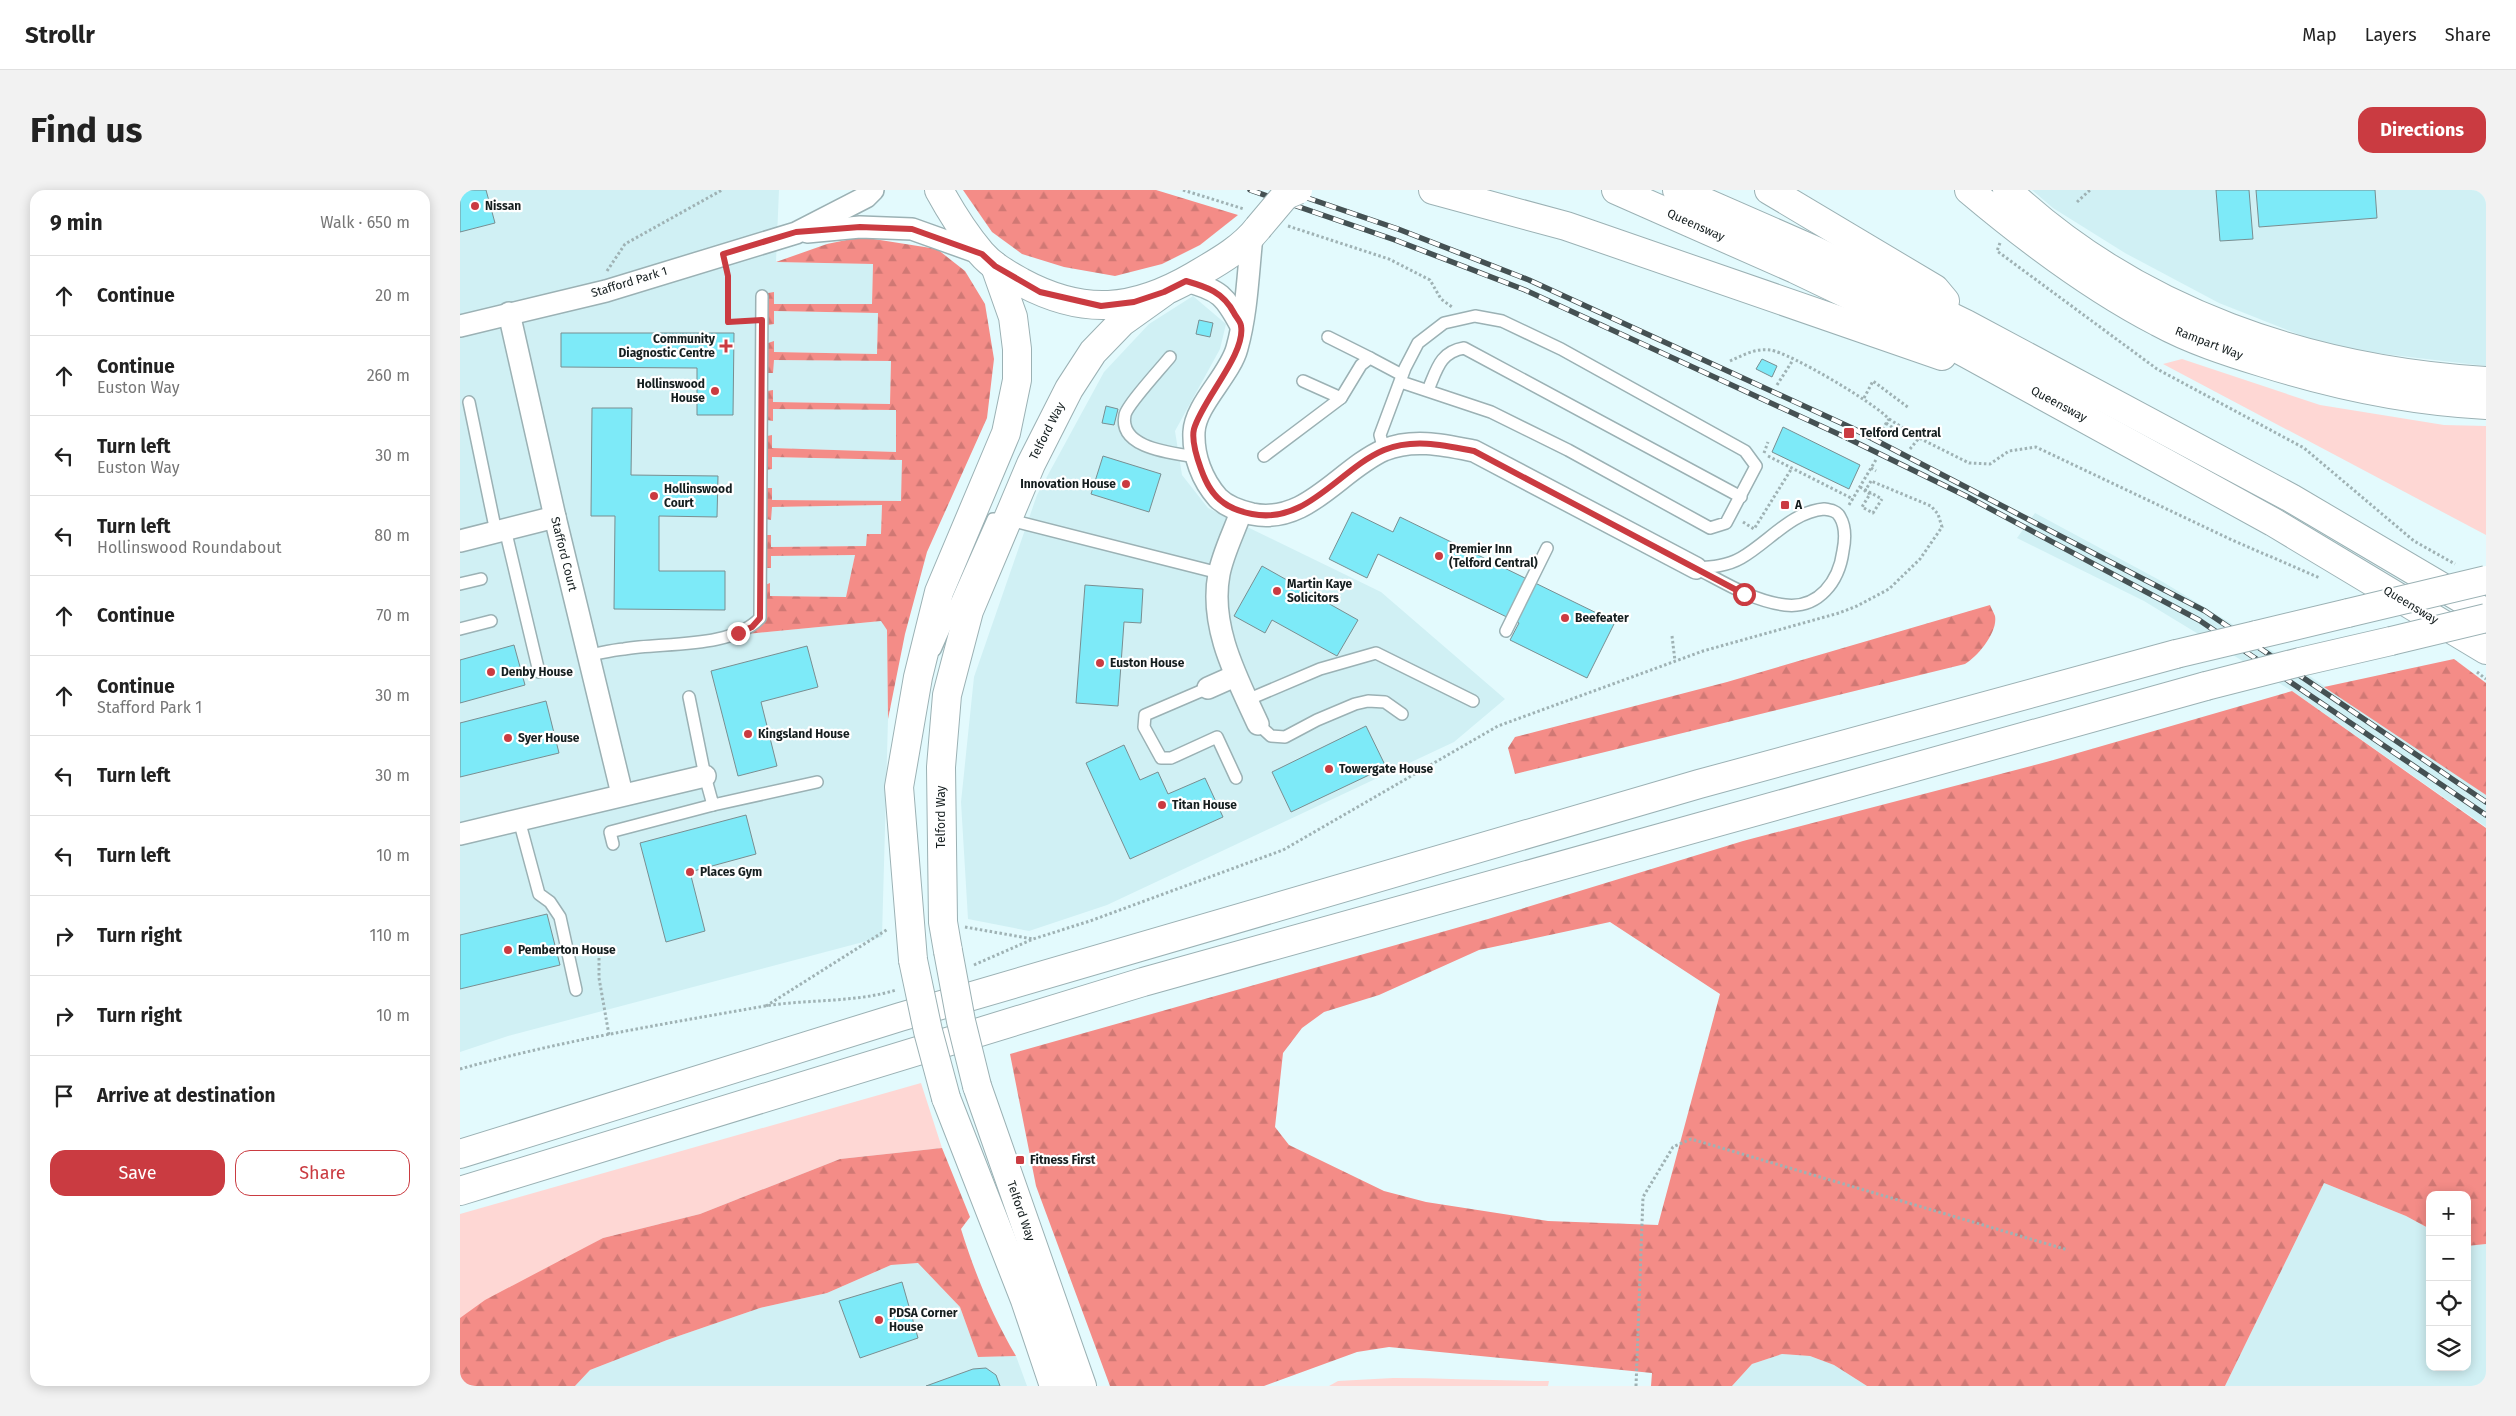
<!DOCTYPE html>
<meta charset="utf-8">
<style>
body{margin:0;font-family:"Fira Sans",sans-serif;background:#f2f2f2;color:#222}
.controls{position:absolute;right:15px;bottom:15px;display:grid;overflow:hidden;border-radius:10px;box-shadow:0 2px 12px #0003}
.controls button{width:45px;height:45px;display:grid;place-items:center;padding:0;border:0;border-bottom:1px solid #e0e0e0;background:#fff;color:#222;font:25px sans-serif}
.stop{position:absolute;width:15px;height:15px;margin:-11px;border:4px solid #ca3b41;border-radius:50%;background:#fff}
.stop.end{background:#ca3b41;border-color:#fff;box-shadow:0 1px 5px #0008}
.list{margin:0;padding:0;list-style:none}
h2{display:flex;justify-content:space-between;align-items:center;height:65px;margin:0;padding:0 20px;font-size:21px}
h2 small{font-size:16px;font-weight:400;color:#767676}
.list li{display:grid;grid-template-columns:32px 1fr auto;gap:15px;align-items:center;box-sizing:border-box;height:80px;padding:0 20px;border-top:1px solid #e0e0e0}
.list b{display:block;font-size:19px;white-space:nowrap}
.list p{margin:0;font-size:16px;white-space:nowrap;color:#767676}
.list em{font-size:16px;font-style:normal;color:#767676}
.actions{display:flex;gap:10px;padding:15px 20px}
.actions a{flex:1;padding:11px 0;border:1px solid #ca3b41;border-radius:15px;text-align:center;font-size:18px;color:#ca3b41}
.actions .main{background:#ca3b41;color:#fff}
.icon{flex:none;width:28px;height:28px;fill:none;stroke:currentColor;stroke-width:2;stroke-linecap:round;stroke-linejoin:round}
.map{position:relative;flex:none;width:2026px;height:1196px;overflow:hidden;border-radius:15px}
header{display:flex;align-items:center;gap:30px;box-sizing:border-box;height:70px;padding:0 25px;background:#fff;border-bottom:1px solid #e0e0e0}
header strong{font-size:24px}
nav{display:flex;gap:28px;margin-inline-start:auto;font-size:18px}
.intro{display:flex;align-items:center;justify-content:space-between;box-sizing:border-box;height:120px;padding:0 30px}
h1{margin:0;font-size:35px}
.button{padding:12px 22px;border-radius:15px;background:#ca3b41;color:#fff;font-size:18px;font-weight:700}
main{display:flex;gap:30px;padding:0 30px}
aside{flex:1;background:#fff;border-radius:15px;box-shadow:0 2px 12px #0003}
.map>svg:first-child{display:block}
.built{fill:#d0f0f4}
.grass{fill:#fed7d4}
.forest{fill:url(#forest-firs);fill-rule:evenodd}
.building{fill:#7deaf8;stroke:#798e91}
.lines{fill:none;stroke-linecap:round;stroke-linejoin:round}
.service-casing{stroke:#9bb1b4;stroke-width:14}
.minor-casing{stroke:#9bb1b4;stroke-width:24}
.primary-casing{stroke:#9bb1b4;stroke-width:30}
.trunk-casing{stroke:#9bb1b4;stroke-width:30}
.motorway-casing{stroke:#9bb1b4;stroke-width:30}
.path{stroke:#9fb2b4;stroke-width:3;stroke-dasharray:2.5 2.5;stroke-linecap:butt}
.service{stroke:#fff;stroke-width:11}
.minor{stroke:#fff;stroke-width:21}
.primary{stroke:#fff;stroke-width:28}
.trunk{stroke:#fff;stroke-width:28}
.motorway{stroke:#fff;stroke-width:28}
.rail-casing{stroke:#455153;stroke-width:5.5}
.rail{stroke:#fff;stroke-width:4;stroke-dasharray:11;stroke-linecap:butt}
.primary-bridge-casing{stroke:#9bb1b4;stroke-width:30;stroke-linecap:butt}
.trunk-bridge-casing{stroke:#9bb1b4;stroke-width:30;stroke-linecap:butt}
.motorway-bridge-casing{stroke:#9bb1b4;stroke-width:30;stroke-linecap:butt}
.path-bridge{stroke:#9fb2b4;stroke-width:3;stroke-dasharray:2.5 2.5;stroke-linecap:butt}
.primary-bridge{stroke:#fff;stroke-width:28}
.trunk-bridge{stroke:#fff;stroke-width:28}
.motorway-bridge{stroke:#fff;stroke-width:28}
.route{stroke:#ca3b41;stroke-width:6}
.poi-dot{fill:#ca3b41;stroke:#fff;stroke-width:2}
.labels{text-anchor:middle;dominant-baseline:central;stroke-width:4.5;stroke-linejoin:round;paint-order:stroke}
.poi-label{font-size:12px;font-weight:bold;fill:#151e1f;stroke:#fff;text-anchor:start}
.street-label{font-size:12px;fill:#151e1f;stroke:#fff}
</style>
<header>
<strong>Strollr</strong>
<nav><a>Map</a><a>Layers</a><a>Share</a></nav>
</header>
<div class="intro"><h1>Find us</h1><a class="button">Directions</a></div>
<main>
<aside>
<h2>9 min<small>Walk · 650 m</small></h2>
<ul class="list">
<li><svg class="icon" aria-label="ahead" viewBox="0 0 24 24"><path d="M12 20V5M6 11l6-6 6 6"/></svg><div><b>Continue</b></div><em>20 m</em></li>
<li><svg class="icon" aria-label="ahead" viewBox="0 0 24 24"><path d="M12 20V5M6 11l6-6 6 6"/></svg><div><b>Continue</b><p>Euston Way</p></div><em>260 m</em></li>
<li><svg class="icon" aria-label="left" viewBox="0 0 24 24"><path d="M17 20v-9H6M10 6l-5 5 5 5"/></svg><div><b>Turn left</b><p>Euston Way</p></div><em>30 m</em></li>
<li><svg class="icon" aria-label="left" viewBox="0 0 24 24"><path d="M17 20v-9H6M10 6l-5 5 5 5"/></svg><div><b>Turn left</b><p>Hollinswood Roundabout</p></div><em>80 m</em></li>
<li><svg class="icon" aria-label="ahead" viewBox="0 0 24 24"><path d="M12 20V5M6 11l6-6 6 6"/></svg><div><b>Continue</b></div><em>70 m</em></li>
<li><svg class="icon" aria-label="ahead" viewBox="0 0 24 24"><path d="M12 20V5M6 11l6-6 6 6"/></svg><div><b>Continue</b><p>Stafford Park 1</p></div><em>30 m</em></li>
<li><svg class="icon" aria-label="left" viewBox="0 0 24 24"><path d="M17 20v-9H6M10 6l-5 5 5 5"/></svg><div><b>Turn left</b></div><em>30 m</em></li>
<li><svg class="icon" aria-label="left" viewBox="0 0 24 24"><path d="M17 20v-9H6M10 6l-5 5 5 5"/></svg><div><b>Turn left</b></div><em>10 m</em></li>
<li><svg class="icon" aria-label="right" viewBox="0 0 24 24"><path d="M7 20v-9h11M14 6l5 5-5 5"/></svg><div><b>Turn right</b></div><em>110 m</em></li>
<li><svg class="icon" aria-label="right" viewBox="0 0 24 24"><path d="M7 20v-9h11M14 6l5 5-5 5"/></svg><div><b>Turn right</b></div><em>10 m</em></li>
<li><svg class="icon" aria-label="arrive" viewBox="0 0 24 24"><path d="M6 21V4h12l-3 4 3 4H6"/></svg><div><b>Arrive at destination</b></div></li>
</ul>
<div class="actions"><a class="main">Save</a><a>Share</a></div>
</aside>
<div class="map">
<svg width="2026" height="1196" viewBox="0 0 2026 1196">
<defs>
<pattern id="forest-firs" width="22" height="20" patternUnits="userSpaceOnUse" patternTransform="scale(1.25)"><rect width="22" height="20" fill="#f48c87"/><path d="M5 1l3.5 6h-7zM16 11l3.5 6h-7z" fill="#d07874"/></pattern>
</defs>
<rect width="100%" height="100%" fill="#e3fafd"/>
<g class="built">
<polygon points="0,0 319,0 316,72 413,74 412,114 314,114 308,103 308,135 314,121 418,123 417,164 313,162 313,151 313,170 431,171 430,214 313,212 313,219 436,220 436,262 312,258 312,245 312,267 443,270 441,311 311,310 306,329 311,329 311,317 422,315 421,345 406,356 311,357 311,345 306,345 311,366 395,365 387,407 309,406 287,444 421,431 427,439 428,529 422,747 48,846 0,862"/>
<polygon points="1572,0 2026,0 2026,176 1873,158 1759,113 1665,63 1593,18"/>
<polygon points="733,106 766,134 760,159 715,241 722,285 748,318 921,402 1045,509 994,552 647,715 569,741 508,729 501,612 514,487 577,305 644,182 689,134"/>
<polygon points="1575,323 1703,392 1772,434 2009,593 2026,605 2026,637 1832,501 1684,411 1557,348"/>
<polygon points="1864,993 1946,1026 1970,1039 1970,1177 2007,1177 2007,1056 2026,1054 2026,1196 1765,1196"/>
<polygon points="459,1073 500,1117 518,1167 556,1166 567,1196 115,1196 130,1180 207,1150 300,1118 367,1103 431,1075"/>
<polygon points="1322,1164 1350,1166 1374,1175 1407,1196 1272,1196 1292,1174"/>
</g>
<g class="grass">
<polygon points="1722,169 1860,215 1984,235 2026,236 2026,345 1703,174"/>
<polygon points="461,893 482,958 380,969 240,1024 143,1048 0,1128 0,1024"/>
<path d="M933,1188C985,1188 1037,1191 1089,1191L1088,1196H869L878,1191Z"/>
</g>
<g class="forest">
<polygon points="503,0 696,0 778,25 740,55 702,74 655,86 604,77 562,64 532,42"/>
<polygon points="401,47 477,59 505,81 525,114 534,169 527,228 467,362 445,444 428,529 427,440 421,431 287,444 295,429 305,395 310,393 310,406 386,407 395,365 311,366 311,378 305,378 305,345 311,345 311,357 406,356 407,344 421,344 422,315 312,317 311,330 306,329 306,298 312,298 312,310 441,311 442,270 312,267 312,279 306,280 307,246 312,245 312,258 436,262 436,220 313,219 313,231 307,230 307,201 313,200 313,212 430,214 431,171 314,170 313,183 307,183 308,153 314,151 314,162 417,164 418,123 314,121 314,134 308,135 308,103 314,102 314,114 412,114 413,74 316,72 367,54"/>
<path d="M1530,415C1531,418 1534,423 1535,426C1538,442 1518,466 1505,474L1055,584L1048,558L1055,547L1267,492Z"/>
<polygon points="1994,469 2026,493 2026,605 1864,497"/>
<path d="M1832,501L2026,638V1054L2007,1056V1005H1970V1039L1946,1026L1864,993L1765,1196H1407L1374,1175L1350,1166L1322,1164L1292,1174L1272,1196H1191L1192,1183L929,1157L897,1162L804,1196H650L576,996L550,864L1028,729L1283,651L1590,571ZM1150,732L1260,804L1198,1035L1088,1031L966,1012L924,1001L829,955L815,937L823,863L842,838L864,822L919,805L1019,760Z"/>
<path d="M482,958L510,1027L501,1039C515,1084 532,1125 556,1166L518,1167L500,1117L458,1073L431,1075L367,1103L300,1118L207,1150L130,1180L115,1196H0V1128L25,1110L143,1048L240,1024L380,969Z"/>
</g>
<g class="building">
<polygon points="0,0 26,0 35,33 0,42"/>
<polygon points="1756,0 1789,0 1793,49 1760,51"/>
<polygon points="1796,0 1915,0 1917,28 1799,37"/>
<polygon points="739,130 753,133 750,147 736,144"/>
<polygon points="101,143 274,143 273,225 237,225 237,178 101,177"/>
<polygon points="1302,169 1317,176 1312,187 1296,179"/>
<polygon points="646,216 658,219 654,235 642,233"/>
<polygon points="132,218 172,218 171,285 258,286 257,327 199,326 199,381 265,381 265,420 154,419 155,326 131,326"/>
<polygon points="1323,237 1400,275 1389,299 1312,262"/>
<polygon points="643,266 701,284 689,322 631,304"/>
<polygon points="892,322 933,342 940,327 1155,432 1127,488 1050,450 1059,433 918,364 907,388 869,369"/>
<polygon points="802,376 898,430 877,466 812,430 805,443 774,426"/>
<polygon points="625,395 683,399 681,433 664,432 658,516 616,513"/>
<polygon points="54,455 65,495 0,513 0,470"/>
<polygon points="347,456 358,497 301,512 317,576 278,586 251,481"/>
<polygon points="86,511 99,563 0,587 0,533"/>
<polygon points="906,536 926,577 831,622 812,582"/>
<polygon points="664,555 680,590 698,582 708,604 745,588 763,627 670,669 626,573"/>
<polygon points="286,625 296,664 230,682 245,741 206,752 180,653"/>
<polygon points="87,724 100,775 0,799 0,745"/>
<polygon points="442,1092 458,1148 400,1168 379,1111"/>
<polygon points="526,1178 536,1185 540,1196 466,1196 513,1179"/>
</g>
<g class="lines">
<defs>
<g id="service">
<polyline points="868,147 910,168"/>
<path d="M710,167C702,177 667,215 665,225C658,259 714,263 736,267"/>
<polyline points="843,191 881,208"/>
<path d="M968,200C977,179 980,162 1004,158L1281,307"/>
<polyline points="9,212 36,342"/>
<polyline points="924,260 920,245 945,178 958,153 984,133 1015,126 1042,131 1101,159 1285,261 1296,276 1266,333 1250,338 1108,260 1031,222 941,192"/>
<polyline points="804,266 881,208 901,175 910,168 942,185"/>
<path d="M1364,319C1371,320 1377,321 1380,327C1386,337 1385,351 1383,361C1379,391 1359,419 1325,415C1293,411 1265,393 1236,378C1252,377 1267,376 1281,368C1309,352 1331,322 1364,319Z"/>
<polyline points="45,339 79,482"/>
<polyline points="0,394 21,389"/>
<polyline points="0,439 31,431"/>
<polyline points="1046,441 1087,358"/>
<polyline points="475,460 533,329 546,329 759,383"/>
<path d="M130,465C141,463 152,460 164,459C204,452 271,459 300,428L302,106"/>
<polyline points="748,498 685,525 684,537 701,568 711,568 757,547 776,588"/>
<polyline points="229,507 245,586 253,615 357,592"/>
<polyline points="787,510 860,479 916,463 1013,511"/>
<polyline points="798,534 811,546 825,547 857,530 895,514 908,511 925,512 942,524"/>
<polyline points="59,630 79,704 90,712 100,727 116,800"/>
<polyline points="153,654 150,642 253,615"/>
</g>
<g id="minor">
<polyline points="347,42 400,37 452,39 522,64"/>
<path d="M792,46C788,83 787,122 777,158C770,185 735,215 734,242C733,266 742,290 758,308C767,317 779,321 792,324C847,335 879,280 924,260C953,248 984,255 1014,261L1236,378"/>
<path d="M726,91C760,100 765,106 781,136"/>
<polyline points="49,123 95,327 162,604"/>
<polyline points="0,136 146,101 336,43 406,7 413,0"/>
<path d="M781,322C774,342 763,363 759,384C749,437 777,488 798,534"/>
<polyline points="0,351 95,327"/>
<polyline points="748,498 775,486"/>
<polyline points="0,644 245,586"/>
</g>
<g id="primary">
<path d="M479,0C491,22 505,44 521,63C532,76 547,84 561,92C624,126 674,121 734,86C756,73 782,59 798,38"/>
<path d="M1509,0C1566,48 1632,98 1698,132C1731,150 1768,162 1804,173C1877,196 1949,211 2026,215"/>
<path d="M1547,0C1678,123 1850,180 2026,191"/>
<polyline points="488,761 483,732 481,577 487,505 509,421 571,274 609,199 633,162 662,132 704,102"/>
<polyline points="453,770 439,597 458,487 479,402 546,243 557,190 557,159 553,127 535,76"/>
<polyline points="517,896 622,1196"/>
<polyline points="486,908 565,1110 594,1196"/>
</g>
<g id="trunk">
<polyline points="973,0 1106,36 1482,166"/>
<polyline points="1156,0 1335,79 1471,144 1813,332 2026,460"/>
<polyline points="1217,0 1354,60 1506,134 1831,308 2026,423"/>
<polyline points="1309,0 1475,99 1485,111"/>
</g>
<g id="motorway">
<polyline points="1796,445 1888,423"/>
<polyline points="1840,472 1931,451"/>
<polyline points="0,964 440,827 1239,594 1716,464"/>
<polyline points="0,1001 683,792 1746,496"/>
</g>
</defs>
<use href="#service" class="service-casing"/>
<use href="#minor" class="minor-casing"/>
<use href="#primary" class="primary-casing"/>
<use href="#trunk" class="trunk-casing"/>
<use href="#motorway" class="motorway-casing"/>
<g class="path">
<polyline points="723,0 784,19"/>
<polyline points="1617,12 1630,0"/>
<polyline points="828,36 929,69 970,90 981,109 992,117"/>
<polyline points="1540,53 1537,61 1697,179 1844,258 1954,351 1995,374"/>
<polyline points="147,81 165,54 262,0"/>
<polyline points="267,84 268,132 289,131"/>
<path d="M1270,171C1283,165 1296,158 1310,160C1329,162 1416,214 1429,229L1419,244"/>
<polyline points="1317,195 1333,170"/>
<polyline points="1404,208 1413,191 1449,218"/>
<polyline points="1429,229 1459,248"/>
<polyline points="1426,233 1436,240"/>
<polyline points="1450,259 1459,248 1509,273 1530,274 1549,261 1576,257 1772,350 1860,388"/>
<polyline points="1304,263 1308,252"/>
<polyline points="1308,266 1393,309"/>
<polyline points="1411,278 1416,281"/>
<polyline points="1400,297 1422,309"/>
<polyline points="1389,315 1417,268"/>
<polyline points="1283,332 1294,339 1332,278"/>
<polyline points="1212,446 1215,471"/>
<polyline points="2017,482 2026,489"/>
<polyline points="505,737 573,749"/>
<polyline points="139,758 139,788 149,845"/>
<polyline points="514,775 573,749 630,731 823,660 1038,536 1243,461 1379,423 1397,416 1429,399 1460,369 1482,337 1478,324 1471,316 1411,291"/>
<polyline points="306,816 428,739"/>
<path d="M0,879C100,851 203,834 305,816C348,809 394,813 436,800"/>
<polyline points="1176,1196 1183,1007 1213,957 1231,949 1608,1060"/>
</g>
<use href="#service" class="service"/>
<use href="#minor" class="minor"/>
<use href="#primary" class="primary"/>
<use href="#trunk" class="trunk"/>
<use href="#motorway" class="motorway"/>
<defs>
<g id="rail">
<polyline points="790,0 935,50 1065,100 1387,248 1508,307 1739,430 2026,625"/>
<polyline points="824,0 938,39 1069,90 1392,238 1745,421 2026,612"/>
</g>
</defs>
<use href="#rail" class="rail-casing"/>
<use href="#rail" class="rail"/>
<defs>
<g id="primary-bridge">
<polyline points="798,38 830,0"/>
<polyline points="488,761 501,831 517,896"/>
<polyline points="453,770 468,841 486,908"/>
</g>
<polyline id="trunk-bridge" points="826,5 838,0"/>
<g id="motorway-bridge">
<polyline points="1888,423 2026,390"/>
<polyline points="1931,451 2026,428"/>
<polyline points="1716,464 1796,445"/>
<polyline points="1746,496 1840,472"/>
</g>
</defs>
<use href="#primary-bridge" class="primary-bridge-casing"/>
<use href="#trunk-bridge" class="trunk-bridge-casing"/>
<use href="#motorway-bridge" class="motorway-bridge-casing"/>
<polyline class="path-bridge" points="1411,291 1405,301 1410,304 1402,317 1413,323 1422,309"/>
<use href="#primary-bridge" class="primary-bridge"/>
<use href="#trunk-bridge" class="trunk-bridge"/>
<use href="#motorway-bridge" class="motorway-bridge"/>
</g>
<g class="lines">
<path class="route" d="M278,443L292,437L300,428L302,130L268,132V86L263,64L336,42L400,37L452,39L522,64L535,76L580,102L641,116L674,112L704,102L726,91C747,97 763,102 774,123C776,127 781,132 781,136C786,164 742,210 734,239C731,251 737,268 741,279C746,293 752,305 764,313C772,319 782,322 792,324C847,335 879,279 924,260C953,248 984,255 1014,261L1284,404"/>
</g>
<g class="poi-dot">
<circle cx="15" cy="16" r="5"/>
<path d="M263.5 148.5h5v5h5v5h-5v5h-5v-5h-5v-5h5z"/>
<circle cx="255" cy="201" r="5"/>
<rect x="1383" y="237" width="12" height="12" rx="2.5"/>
<circle cx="666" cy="294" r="5"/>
<circle cx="194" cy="306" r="5"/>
<rect x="1320" y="310" width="10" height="10" rx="2.5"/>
<circle cx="979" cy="366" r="5"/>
<circle cx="817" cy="401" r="5"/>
<circle cx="1105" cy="428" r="5"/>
<circle cx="640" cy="473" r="5"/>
<circle cx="31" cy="482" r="5"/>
<circle cx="288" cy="544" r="5"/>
<circle cx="48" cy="548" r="5"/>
<circle cx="869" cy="579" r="5"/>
<circle cx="702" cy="615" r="5"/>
<circle cx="230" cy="682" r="5"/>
<circle cx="48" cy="760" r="5"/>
<rect x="555" y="965" width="10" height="10" rx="2.5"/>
<circle cx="419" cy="1130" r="5"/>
</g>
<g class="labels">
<g class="poi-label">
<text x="25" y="16">Nissan</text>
<text x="255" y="149" text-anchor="end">Community<tspan x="255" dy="14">Diagnostic Centre</tspan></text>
<text x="245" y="194" text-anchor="end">Hollinswood<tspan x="245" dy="14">House</tspan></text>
<text x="1400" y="243">Telford Central</text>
<text x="656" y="294" text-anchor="end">Innovation House</text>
<text x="204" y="299">Hollinswood<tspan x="204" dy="14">Court</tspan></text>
<text x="1335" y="315">A</text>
<text x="989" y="359">Premier Inn<tspan x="989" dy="14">(Telford Central)</tspan></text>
<text x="827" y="394">Martin Kaye<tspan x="827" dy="14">Solicitors</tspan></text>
<text x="1115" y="428">Beefeater</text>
<text x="650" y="473">Euston House</text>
<text x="41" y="482">Denby House</text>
<text x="298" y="544">Kingsland House</text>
<text x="58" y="548">Syer House</text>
<text x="879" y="579">Towergate House</text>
<text x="712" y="615">Titan House</text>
<text x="240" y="682">Places Gym</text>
<text x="58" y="760">Pemberton House</text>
<text x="570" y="970">Fitness First</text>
<text x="429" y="1123">PDSA Corner<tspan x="429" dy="14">House</tspan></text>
</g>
<g class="street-label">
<text transform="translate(1236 35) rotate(24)">Queensway</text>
<text transform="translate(169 92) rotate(-17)">Stafford Park 1</text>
<text transform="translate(1749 153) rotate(21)">Rampart Way</text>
<text transform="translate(1599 214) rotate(28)">Queensway</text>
<text transform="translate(587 241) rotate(-63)">Telford Way</text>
<text transform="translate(104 364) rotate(76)">Stafford Court</text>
<text transform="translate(1951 415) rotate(31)">Queensway</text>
<text transform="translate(481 627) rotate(-90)">Telford Way</text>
<text transform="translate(561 1021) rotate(71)">Telford Way</text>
</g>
</g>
</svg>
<div class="controls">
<button>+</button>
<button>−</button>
<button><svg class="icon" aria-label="locate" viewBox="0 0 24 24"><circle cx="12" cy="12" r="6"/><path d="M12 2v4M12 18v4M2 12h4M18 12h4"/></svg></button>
<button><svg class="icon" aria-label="layers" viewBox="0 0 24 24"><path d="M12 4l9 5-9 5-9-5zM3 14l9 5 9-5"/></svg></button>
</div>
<div class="stop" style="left:1284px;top:404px"></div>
<div class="stop end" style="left:278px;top:443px"></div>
</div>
</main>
